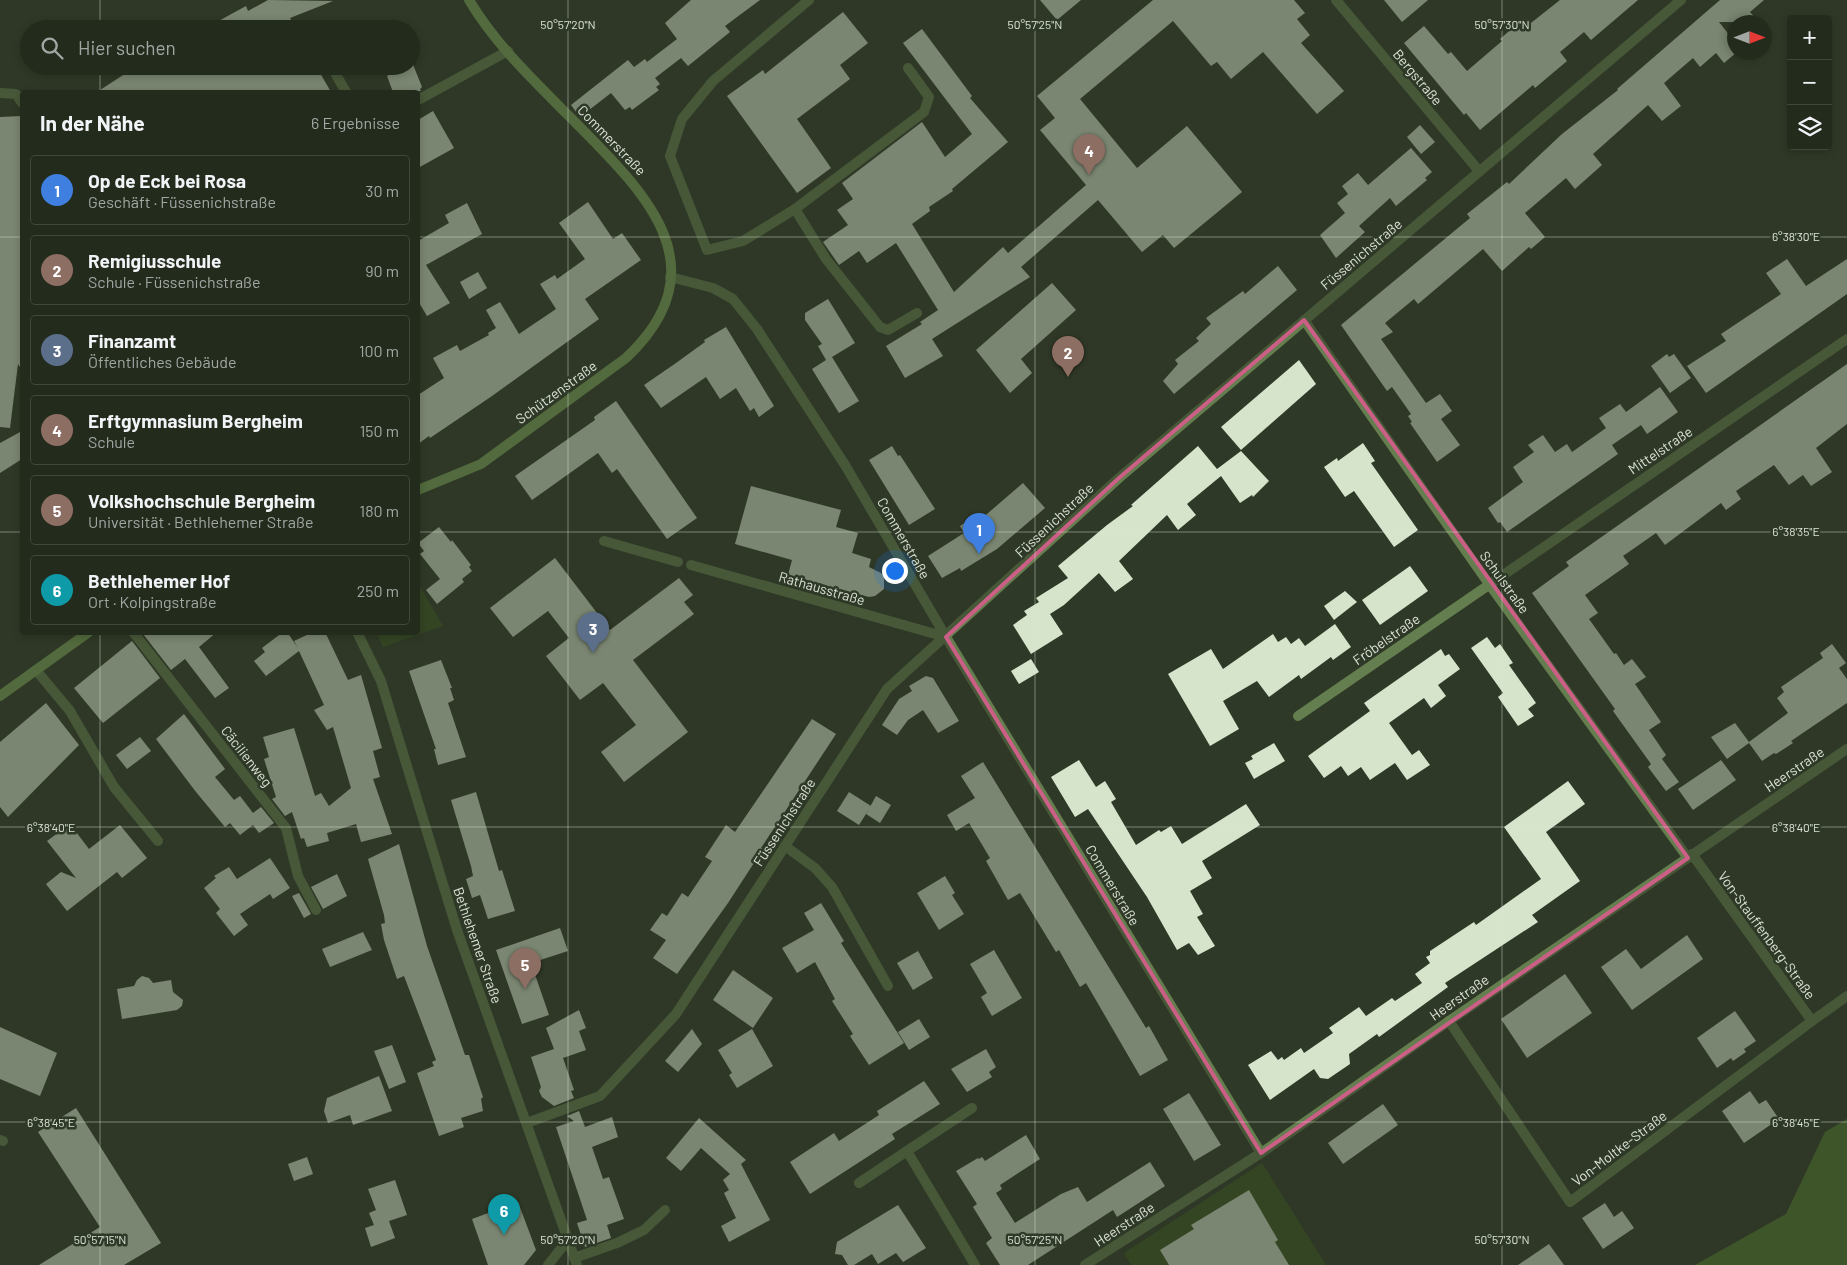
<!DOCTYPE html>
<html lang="de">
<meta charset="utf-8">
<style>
body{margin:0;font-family:Barlow,sans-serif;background:#2b3326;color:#f1f3f6}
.controls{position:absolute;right:15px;top:15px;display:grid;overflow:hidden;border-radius:5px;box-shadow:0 2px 8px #0003}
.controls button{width:45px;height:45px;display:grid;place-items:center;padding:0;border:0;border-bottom:1px solid #40473b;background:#232b1d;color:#f1f3f6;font:25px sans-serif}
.compass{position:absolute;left:1727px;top:15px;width:45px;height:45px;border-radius:50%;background:#232b1d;box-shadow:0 2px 8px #0003;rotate:90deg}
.you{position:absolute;left:894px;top:570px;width:18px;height:18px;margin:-12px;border:4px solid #fff;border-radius:50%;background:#1a73e8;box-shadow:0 0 0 8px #1a73e833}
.badge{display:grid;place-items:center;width:32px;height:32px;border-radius:50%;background:#ea580c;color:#fff;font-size:16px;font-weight:700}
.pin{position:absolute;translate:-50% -41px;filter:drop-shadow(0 1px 2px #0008)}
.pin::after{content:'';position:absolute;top:26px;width:18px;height:15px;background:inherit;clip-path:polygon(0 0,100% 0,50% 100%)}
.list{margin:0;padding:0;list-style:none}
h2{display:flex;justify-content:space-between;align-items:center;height:65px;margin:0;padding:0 20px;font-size:21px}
h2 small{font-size:16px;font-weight:400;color:#a3a7a4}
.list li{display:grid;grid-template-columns:32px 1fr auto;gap:15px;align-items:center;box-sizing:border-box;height:70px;margin:0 10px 10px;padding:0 10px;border:1px solid #40473b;border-radius:5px}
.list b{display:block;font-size:19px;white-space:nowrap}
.list p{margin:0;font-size:16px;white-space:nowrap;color:#a3a7a4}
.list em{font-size:16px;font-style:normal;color:#a3a7a4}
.icon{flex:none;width:28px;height:28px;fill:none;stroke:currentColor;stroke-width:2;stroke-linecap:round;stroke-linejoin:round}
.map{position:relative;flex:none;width:1847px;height:1265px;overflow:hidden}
.search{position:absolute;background:#232b1d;box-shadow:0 2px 8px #0003;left:20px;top:20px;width:400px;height:55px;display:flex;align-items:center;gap:12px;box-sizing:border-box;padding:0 18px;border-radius:28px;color:#a3a7a4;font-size:19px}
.panel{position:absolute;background:#232b1d;box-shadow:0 2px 8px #0003;left:20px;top:90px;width:400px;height:545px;border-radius:5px}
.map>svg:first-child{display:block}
.green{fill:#39551f}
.forest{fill:#51762e}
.building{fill:#d6e4cc}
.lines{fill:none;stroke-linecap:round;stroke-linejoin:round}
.lane{stroke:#647e4f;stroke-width:10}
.street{stroke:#647e4f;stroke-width:10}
.secondary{stroke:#7da759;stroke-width:10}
.marked{fill:none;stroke:#cb5f86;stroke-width:4;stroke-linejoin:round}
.ticks{fill:none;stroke:#dbe2d6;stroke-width:1;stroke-opacity:0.45}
.labels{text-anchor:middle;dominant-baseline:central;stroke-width:5;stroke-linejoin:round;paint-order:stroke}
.street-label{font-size:14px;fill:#dbe2d6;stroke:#2f3927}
.ticks-label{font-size:12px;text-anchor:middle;fill:#dbe2d6;stroke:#2f3927;stroke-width:5;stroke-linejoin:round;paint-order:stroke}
</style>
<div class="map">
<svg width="1847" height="1265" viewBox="0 0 1847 1265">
<rect width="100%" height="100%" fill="#2f3927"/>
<g class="green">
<polygon points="418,583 443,626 383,647 376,633 418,632"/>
<polygon points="1262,1163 1326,1265 1131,1265 1124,1253"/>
</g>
<polygon class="forest" points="1847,1119 1847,1265 1695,1265 1786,1214 1825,1132"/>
<g class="building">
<polygon points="268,0 333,1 290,18 296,29 204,29 246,6 248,11"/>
<polygon points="691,0 760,0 725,26 730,32 688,66 681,58 655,78 660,84 656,87 659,90 632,110 630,107 625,110 611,93 580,117 571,105 628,60 634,67 645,59 647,62 677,39 665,23"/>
<polygon points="1040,0 1081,0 1057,20"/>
<polygon points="1153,0 1294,0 1305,13 1297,19 1310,35 1301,43 1344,91 1317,114 1263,52 1231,79 1217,62 1211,66 1173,21 1080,99 1137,168 1187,126 1242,192 1174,248 1163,235 1142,252 1098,200 1021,267 1030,277 932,339 943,356 905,378 886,346 922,324 920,322 938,310 896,243 867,263 859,251 839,265 823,242 848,225 837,210 853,199 842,183 922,122 945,157 972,134 903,43 922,29 972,96 970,98 1008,142 952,189 953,191 929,207 930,211 912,224 954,292 1003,247 1008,253 1086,185 1040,130 1055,118 1037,96"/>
<polygon points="1384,0 1428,0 1402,22"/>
<polygon points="1560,0 1638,0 1591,40 1584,32 1560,52 1567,61 1535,88 1533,85 1480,130 1466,113 1464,115 1404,43 1424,26 1448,54 1451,52 1467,71 1502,41 1500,39 1516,25 1521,31"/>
<polygon points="1720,0 1764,0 1750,12 1759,22 1719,22 1734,41 1734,52 1737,52 1724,63 1716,53 1700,67 1693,58 1664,83 1681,106 1662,121 1648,105 1593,154 1602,165 1575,189 1566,178 1525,213 1545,237 1531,249 1529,247 1502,271 1483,249 1418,304 1414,299 1385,323 1393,332 1381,339 1426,403 1440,394 1452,411 1441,419 1460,445 1437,462 1410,423 1412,422 1408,416 1411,414 1392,387 1387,391 1341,325 1470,218 1467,214 1507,182 1509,184 1562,134 1618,90 1617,89"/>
<polygon points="843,12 868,43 840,65 850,79 797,119 831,168 797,193 727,96 763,70 765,74"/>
<polygon points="412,62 422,87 420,89 421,91 393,92 387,76 405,66 411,66"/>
<polygon points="137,66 316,66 331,92 97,92"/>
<polygon points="433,111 454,148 418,168 418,120"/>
<polygon points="22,116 22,370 18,364 10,428 0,427 0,117"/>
<polygon points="1420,125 1435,142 1421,154 1407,137"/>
<polygon points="1411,148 1432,172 1425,178 1427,180 1396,206 1390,198 1359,226 1365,232 1336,258 1320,235 1345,213 1337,203 1348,194 1342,186 1358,173 1368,185"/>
<polygon points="588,202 613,239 622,233 641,260 585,299 599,319 492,396 430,438 429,436 418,444 418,395 444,378 433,358 457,345 460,351 489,335 488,333 496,328 486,310 500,302 519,334 556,309 540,284 555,275 557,279 585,259 559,223"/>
<polygon points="467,203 482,234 426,265 450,303 427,316 418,301 418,241 449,223 445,215"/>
<polygon points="1787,259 1806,286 1847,259 1847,294 1706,393 1687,366 1726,341 1721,334 1781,294 1766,273"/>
<polygon points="1278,266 1297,290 1174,394 1163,381 1178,364 1175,360 1199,341 1196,338 1211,324 1206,318 1243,291 1245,294"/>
<polygon points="478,272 487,288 469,299 460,282"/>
<polygon points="1052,283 1076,310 1021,359 1032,373 1010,393 976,350"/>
<polygon points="828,299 855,343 832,357 859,401 839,413 812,369 826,360 818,346 822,344 805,320 805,313"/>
<polygon points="726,327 774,406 759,417 754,408 750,411 736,388 720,399 706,377 661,408 644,385 676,363 705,342 704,340"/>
<polygon points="1667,354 1669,357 1674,354 1691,378 1670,393 1651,366"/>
<polygon points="1299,360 1316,384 1241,450 1221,427"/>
<polygon points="1847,364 1847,424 1816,448 1832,472 1811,486 1803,475 1789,485 1774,465 1736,491 1741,499 1726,510 1721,503 1665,545 1656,533 1623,556 1629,564 1585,595 1598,613 1589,619 1614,654 1616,653 1624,665 1632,659 1646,677 1635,684 1661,722 1649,730 1666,755 1662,759 1679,782 1666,791 1648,767 1651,764 1613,711 1615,709 1532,593 1569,566 1566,562"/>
<polygon points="1660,387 1678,412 1647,434 1641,425 1612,445 1618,454 1507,532 1500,522 1498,523 1488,508 1523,482 1513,467 1534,452 1528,445 1543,435 1555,452 1567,444 1572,452 1606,428 1599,418 1620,404 1626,412"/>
<polygon points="616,401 697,518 667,539 617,469 612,473 598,453 532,500 515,476 595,420 594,417"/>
<polygon points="22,431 22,459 0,473 0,443"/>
<polygon points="1363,443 1375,461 1371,463 1418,530 1394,547 1354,491 1345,497 1324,467 1337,458 1338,461"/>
<polygon points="892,446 898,456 900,455 935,509 909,525 869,460"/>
<polygon points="1198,446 1217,469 1241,451 1269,481 1253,497 1252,495 1240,503 1221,476 1187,504 1196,515 1178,530 1167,515 1119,561 1133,579 1115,592 1099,573 1064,605 1050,614 1063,634 1031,654 1013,625 1027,615 1024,611 1039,602 1036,598 1068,578 1058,566 1107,525 1133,506 1131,505"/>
<polygon points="1023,483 1045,508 997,549 961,571 960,568 942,578 928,556 964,533 960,526 976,515 980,520"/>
<polygon points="751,486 841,510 836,527 858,533 852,553 871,559 869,567 881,573 884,578 884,589 875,596 869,597 788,575 792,560 735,544"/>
<polygon points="439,527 451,542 452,540 471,565 469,567 472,571 462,579 464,582 437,604 426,590 440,579 420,554 424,551 418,543"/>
<polygon points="555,558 610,630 679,578 693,595 684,602 694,614 633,660 688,732 624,782 601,752 636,725 603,683 580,700 546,656 569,638 548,611 513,637 490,608"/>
<polygon points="1410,566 1428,591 1380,625 1362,600"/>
<polygon points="1345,591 1357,602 1334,620 1324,606"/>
<polygon points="1335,624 1351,647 1333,660 1331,657 1301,679 1299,675 1269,697 1257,681 1223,701 1239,729 1210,746 1168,674 1211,649 1223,669 1273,634 1278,642 1286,637 1291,644 1299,638 1305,646"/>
<polygon points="146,632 217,632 199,647 229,688 215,698 185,659 171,670 143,634"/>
<polygon points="283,632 287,632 298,648 294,641 313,632 325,632 348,680 361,675 382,748 373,751 380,777 373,779 392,834 361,842 356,824 327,833 329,841 307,847 304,838 301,839 292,812 285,816 272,799 276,797 264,759 269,757 263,737 294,728 315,796 321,793 329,806 351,788 333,727 327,730 314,710 324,705 299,651 266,676 254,661 265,652 262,648"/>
<polygon points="1487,637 1495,648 1500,644 1513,663 1509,665 1536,703 1528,709 1534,716 1518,726 1498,697 1503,693 1471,648"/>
<polygon points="132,641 160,678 103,723 74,688"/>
<polygon points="1832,644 1846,663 1839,668 1847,679 1847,703 1791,741 1793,743 1776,754 1774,753 1762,761 1749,743 1727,759 1711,737 1735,723 1749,742 1788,713 1777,698 1784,692 1781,687 1823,658 1820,653"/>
<polygon points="1441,649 1445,656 1449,654 1460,669 1438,685 1446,696 1431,708 1424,698 1389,723 1412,755 1419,750 1430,765 1407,780 1395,763 1370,780 1361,767 1348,776 1341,766 1324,778 1308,756 1370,711 1364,703"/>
<polygon points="1031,659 1039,672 1019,684 1011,671"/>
<polygon points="441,660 452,688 450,688 454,700 448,703 466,757 438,765 434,749 436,749 409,671"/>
<polygon points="926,676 933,678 959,721 938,733 923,710 908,720 897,735 882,725 899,699 912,691 909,686"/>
<polygon points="46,703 79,745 8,817 0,807 0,742"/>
<polygon points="184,714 225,769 215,777 234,800 240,796 253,813 261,807 274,823 259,833 253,825 240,835 230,823 225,827 196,792 156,739"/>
<polygon points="812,719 836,734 761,848 763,849 728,903 677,974 653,958 666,940 650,930 662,913 667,916 682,893 688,897 712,861 705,857 726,825 735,832"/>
<polygon points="140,737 151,751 127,769 116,755"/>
<polygon points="1274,743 1285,761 1254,779 1245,763 1253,759 1251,756"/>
<polygon points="1079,760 1096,787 1105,781 1116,799 1111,802 1136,845 1159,830 1161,832 1171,826 1182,844 1246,804 1260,825 1202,861 1212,878 1190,891 1203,914 1197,917 1215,946 1198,955 1189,943 1177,950 1147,897 1088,809 1075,817 1051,777"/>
<polygon points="1721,760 1736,780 1693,810 1678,789"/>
<polygon points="983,762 1146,1028 1149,1026 1168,1060 1140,1076 1086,983 1080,987 1059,950 1056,952 1020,893 1008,900 986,861 990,858 969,823 956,831 947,815 975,798 961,776"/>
<polygon points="1568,781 1585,804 1546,832 1580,881 1532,915 1538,922 1445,983 1448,987 1379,1037 1377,1034 1349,1054 1350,1064 1328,1079 1320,1078 1314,1069 1270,1100 1248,1065 1271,1051 1278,1060 1282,1057 1284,1060 1301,1048 1304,1053 1333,1033 1329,1028 1359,1007 1366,1016 1392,998 1395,1001 1422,983 1415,974 1430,963 1426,957 1430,955 1430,951 1474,922 1476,925 1541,879 1504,827"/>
<polygon points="476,792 499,871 502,870 515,911 488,919 480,895 472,898 466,879 473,876 471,866 451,800"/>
<polygon points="849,792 871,806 859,825 837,811"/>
<polygon points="876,796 891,805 880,823 866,814"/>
<polygon points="70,824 89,849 120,825 147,858 122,878 117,872 67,911 46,884 61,872 76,878 47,841"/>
<polygon points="399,844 427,946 465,1055 469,1055 483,1097 481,1099 483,1111 461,1118 464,1127 439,1136 417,1073 434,1066 432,1062 436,1060 404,976 397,979 384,940 381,924 385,923 384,915 368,859"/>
<polygon points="270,858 290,888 273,899 270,894 240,914 248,925 234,936 216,913 220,909 204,888 216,878 214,876 229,867 237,879"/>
<polygon points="337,874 347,896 323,909 311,887"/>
<polygon points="945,876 955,893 952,895 964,914 939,930 917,893"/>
<polygon points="299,893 311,914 304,918 292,896"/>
<polygon points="821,903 844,941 841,943 904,1043 869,1065 850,1036 853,1034 832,1001 835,999 815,962 797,973 782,948 814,930 804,913"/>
<polygon points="560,928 568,951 531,963 549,1015 522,1024 496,950"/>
<polygon points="363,932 372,950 330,967 322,949"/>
<polygon points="1687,935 1703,959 1632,1010 1601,967 1626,949 1641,969"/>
<polygon points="994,950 1022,998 992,1016 981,997 987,993 970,964"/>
<polygon points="918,951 933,978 913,990 897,963"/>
<polygon points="733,970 773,998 753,1028 713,1000"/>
<polygon points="1565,974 1592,1013 1527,1058 1501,1019"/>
<polygon points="142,976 149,978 153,983 171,980 173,992 183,1000 182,1006 177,1010 122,1019 117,989 134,986 137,980"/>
<polygon points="579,1010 586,1028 579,1031 586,1050 563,1058 574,1090 571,1091 574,1098 554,1106 542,1097 539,1091 541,1087 531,1057 554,1049 546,1028"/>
<polygon points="1735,1011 1756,1041 1744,1049 1746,1052 1733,1061 1731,1058 1717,1068 1697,1038"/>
<polygon points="919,1019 930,1037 909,1050 898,1032"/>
<polygon points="0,1027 57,1053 40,1096 0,1079"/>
<polygon points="692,1029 702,1044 678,1072 665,1061"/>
<polygon points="752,1029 773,1066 737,1088 729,1075 732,1073 718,1050"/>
<polygon points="392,1045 406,1082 389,1089 374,1051"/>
<polygon points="986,1049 996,1067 989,1072 992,1077 967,1092 951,1069"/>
<polygon points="379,1076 392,1111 353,1125 350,1115 328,1123 324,1111 327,1098"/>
<polygon points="924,1081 940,1104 892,1134 895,1139 810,1194 790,1162 834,1133 839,1141 879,1115 877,1111"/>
<polygon points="1750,1091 1759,1104 1766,1100 1779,1119 1744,1143 1722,1111"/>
<polygon points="1189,1093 1221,1145 1194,1161 1163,1109"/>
<polygon points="1383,1104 1398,1125 1343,1164 1328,1143"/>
<polygon points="76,1108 161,1243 124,1265 39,1265 100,1227 38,1132"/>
<polygon points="579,1111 585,1127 612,1117 618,1137 592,1147 603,1179 609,1177 624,1219 607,1225 611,1238 585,1247 577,1223 587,1220 556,1127 574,1121 567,1116"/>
<polygon points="699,1118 746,1160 741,1164 770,1220 729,1242 721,1226 736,1218 724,1193 729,1190 723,1180 730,1174 701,1148 681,1171 666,1158"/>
<polygon points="1026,1135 1040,1159 1000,1185 1002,1189 996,1193 1015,1223 1061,1194 1078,1187 1087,1202 1150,1162 1165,1186 1117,1217 1113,1210 1028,1265 1000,1265 986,1243 992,1238 973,1207 977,1204 956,1171 978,1158 979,1159 982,1157 985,1161"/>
<polygon points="307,1157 313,1174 294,1181 288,1164"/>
<polygon points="395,1180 407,1215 389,1221 395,1238 371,1247 365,1228 374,1225 369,1213 376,1210 368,1189"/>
<polygon points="1249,1190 1278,1240 1275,1242 1289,1265 1169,1265 1160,1250 1194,1229 1191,1225"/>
<polygon points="518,1202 536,1250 524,1265 488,1265 472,1219"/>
<polygon points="1605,1203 1614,1217 1622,1211 1634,1228 1603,1249 1582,1218"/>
<polygon points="898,1205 926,1248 903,1262 896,1253 878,1264 872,1254 854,1265 848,1265 842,1255 835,1254 837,1242"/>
<polygon points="1549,1244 1564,1265 1518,1265"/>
</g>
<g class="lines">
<g class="lane">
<polyline points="670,156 707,250 743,241 795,209 924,112 929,97 908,68"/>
<polyline points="795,209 826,259 880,327 888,330 917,313"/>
<polyline points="36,670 70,711 114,787 158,841"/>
<polyline points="785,846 815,868 832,887 888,986"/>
<polyline points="574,1258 617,1243 644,1230 665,1210"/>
</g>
<g class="street">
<polyline points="1336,0 1479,171"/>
<polyline points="331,66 346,92"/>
<polyline points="0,93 16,94 22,103"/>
<polyline points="418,100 508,51"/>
<polyline points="670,156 682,119 713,81 809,0"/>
<polyline points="670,277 713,288 733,299 757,329 845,465 946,637 1261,1153"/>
<polyline points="1304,320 1489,584 1688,858"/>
<polyline points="604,541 678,562"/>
<polyline points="691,565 946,637"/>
<polyline points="133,632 286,828 298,876 316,910"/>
<polyline points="357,632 381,681 457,930 577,1265"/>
<polyline points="1298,716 1847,339"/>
<polyline points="1692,854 1812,1021 1847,996"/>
<polyline points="1449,1021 1570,1202 1812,1021"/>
<polyline points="972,1108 907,1151 975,1265"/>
<polyline points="527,1123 600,1096 676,1014 887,689 1119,478 1681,0"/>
<polyline points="0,1140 3,1141"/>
<polyline points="859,1183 907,1151"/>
<polyline points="548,1265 567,1241"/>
<polyline points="1085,1265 1261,1153 1449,1021 1847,749"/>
</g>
<g class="secondary">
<path d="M418,490L481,464L626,358C725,265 641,189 571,118C535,82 495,44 469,0"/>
<polyline points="0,696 89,632"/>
</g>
</g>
<path d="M0 0H1847V1265H0ZM1304,320L1688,858L1261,1153L946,637L1119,478Z" fill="#2f3927" fill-opacity=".55" fill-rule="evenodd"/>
<path class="marked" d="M1304,320L1688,858L1261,1153L946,637L1119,478Z"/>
<path class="ticks" d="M100,0V29M568,0V1265M1035,0V1265M1502,0V1265M100,66V92M0,237H22M418,237H1847M0,532H22M418,532H1847M100,632V1265M0,827H1847M0,1122H1847"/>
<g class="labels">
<g class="street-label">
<text transform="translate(1418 77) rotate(50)">Bergstraße</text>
<text transform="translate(612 140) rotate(46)">Commerstraße</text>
<text transform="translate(1361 254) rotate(-40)">Füssenichstraße</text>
<text transform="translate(556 392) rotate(-36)">Schützenstraße</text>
<text transform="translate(1660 450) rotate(-34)">Mittelstraße</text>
<text transform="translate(1054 520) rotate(-43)">Füssenichstraße</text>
<text transform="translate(904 538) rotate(60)">Commerstraße</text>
<text transform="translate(1505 582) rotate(54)">Schulstraße</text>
<text transform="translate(822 588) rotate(16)">Rathausstraße</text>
<text transform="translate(1386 639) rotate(-35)">Fröbelstraße</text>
<text transform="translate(247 756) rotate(52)">Cäcilienweg</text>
<text transform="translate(1794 769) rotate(-34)">Heerstraße</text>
<text transform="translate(784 822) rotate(-57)">Füssenichstraße</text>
<text transform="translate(1113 885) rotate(59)">Commerstraße</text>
<text transform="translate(1767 935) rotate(54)">Von-Stauffenberg-Straße</text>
<text transform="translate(478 945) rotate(71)">Bethlehemer Straße</text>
<text transform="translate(1459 997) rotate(-35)">Heerstraße</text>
<text transform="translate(1619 1148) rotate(-37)">Von-Moltke-Straße</text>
<text transform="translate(1124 1224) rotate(-33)">Heerstraße</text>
</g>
</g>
<g class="ticks-label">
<text x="568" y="29">50°57'20"N</text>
<text x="1035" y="29">50°57'25"N</text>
<text x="1502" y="29">50°57'30"N</text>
<text x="1796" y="241">6°38'30"E</text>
<text x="1796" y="536">6°38'35"E</text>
<text x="1796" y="832">6°38'40"E</text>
<text x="51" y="832">6°38'40"E</text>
<text x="1796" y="1127">6°38'45"E</text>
<text x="51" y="1127">6°38'45"E</text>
<text x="100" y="1244">50°57'15"N</text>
<text x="568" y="1244">50°57'20"N</text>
<text x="1035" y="1244">50°57'25"N</text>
<text x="1502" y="1244">50°57'30"N</text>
</g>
</svg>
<div class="controls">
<button>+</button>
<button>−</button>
<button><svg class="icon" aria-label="layers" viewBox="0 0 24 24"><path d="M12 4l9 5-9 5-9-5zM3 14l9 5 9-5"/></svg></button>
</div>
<svg class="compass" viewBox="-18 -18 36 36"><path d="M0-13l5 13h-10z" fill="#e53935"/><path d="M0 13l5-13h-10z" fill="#a3a7a4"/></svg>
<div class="you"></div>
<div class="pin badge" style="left:979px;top:554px;background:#3f7fe0">1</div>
<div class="pin badge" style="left:1068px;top:377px;background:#8d6e63">2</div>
<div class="pin badge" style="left:593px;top:653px;background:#5c6f8a">3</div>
<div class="pin badge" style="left:1089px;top:175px;background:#8d6e63">4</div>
<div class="pin badge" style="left:525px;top:989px;background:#8d6e63">5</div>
<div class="pin badge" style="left:504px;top:1235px;background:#0f9aa8">6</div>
<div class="search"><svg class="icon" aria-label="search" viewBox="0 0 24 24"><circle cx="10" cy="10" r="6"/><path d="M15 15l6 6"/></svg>Hier suchen</div>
<section class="panel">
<h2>In der Nähe<small>6 Ergebnisse</small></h2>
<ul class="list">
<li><span class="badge" style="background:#3f7fe0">1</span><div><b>Op de Eck bei Rosa</b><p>Geschäft · Füssenichstraße</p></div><em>30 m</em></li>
<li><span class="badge" style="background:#8d6e63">2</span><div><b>Remigiusschule</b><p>Schule · Füssenichstraße</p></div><em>90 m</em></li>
<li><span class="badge" style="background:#5c6f8a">3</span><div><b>Finanzamt</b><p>Öffentliches Gebäude</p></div><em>100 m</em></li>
<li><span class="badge" style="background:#8d6e63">4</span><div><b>Erftgymnasium Bergheim</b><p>Schule</p></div><em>150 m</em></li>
<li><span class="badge" style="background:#8d6e63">5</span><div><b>Volkshochschule Bergheim</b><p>Universität · Bethlehemer Straße</p></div><em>180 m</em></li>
<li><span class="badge" style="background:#0f9aa8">6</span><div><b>Bethlehemer Hof</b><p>Ort · Kolpingstraße</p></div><em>250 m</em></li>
</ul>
</section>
</div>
